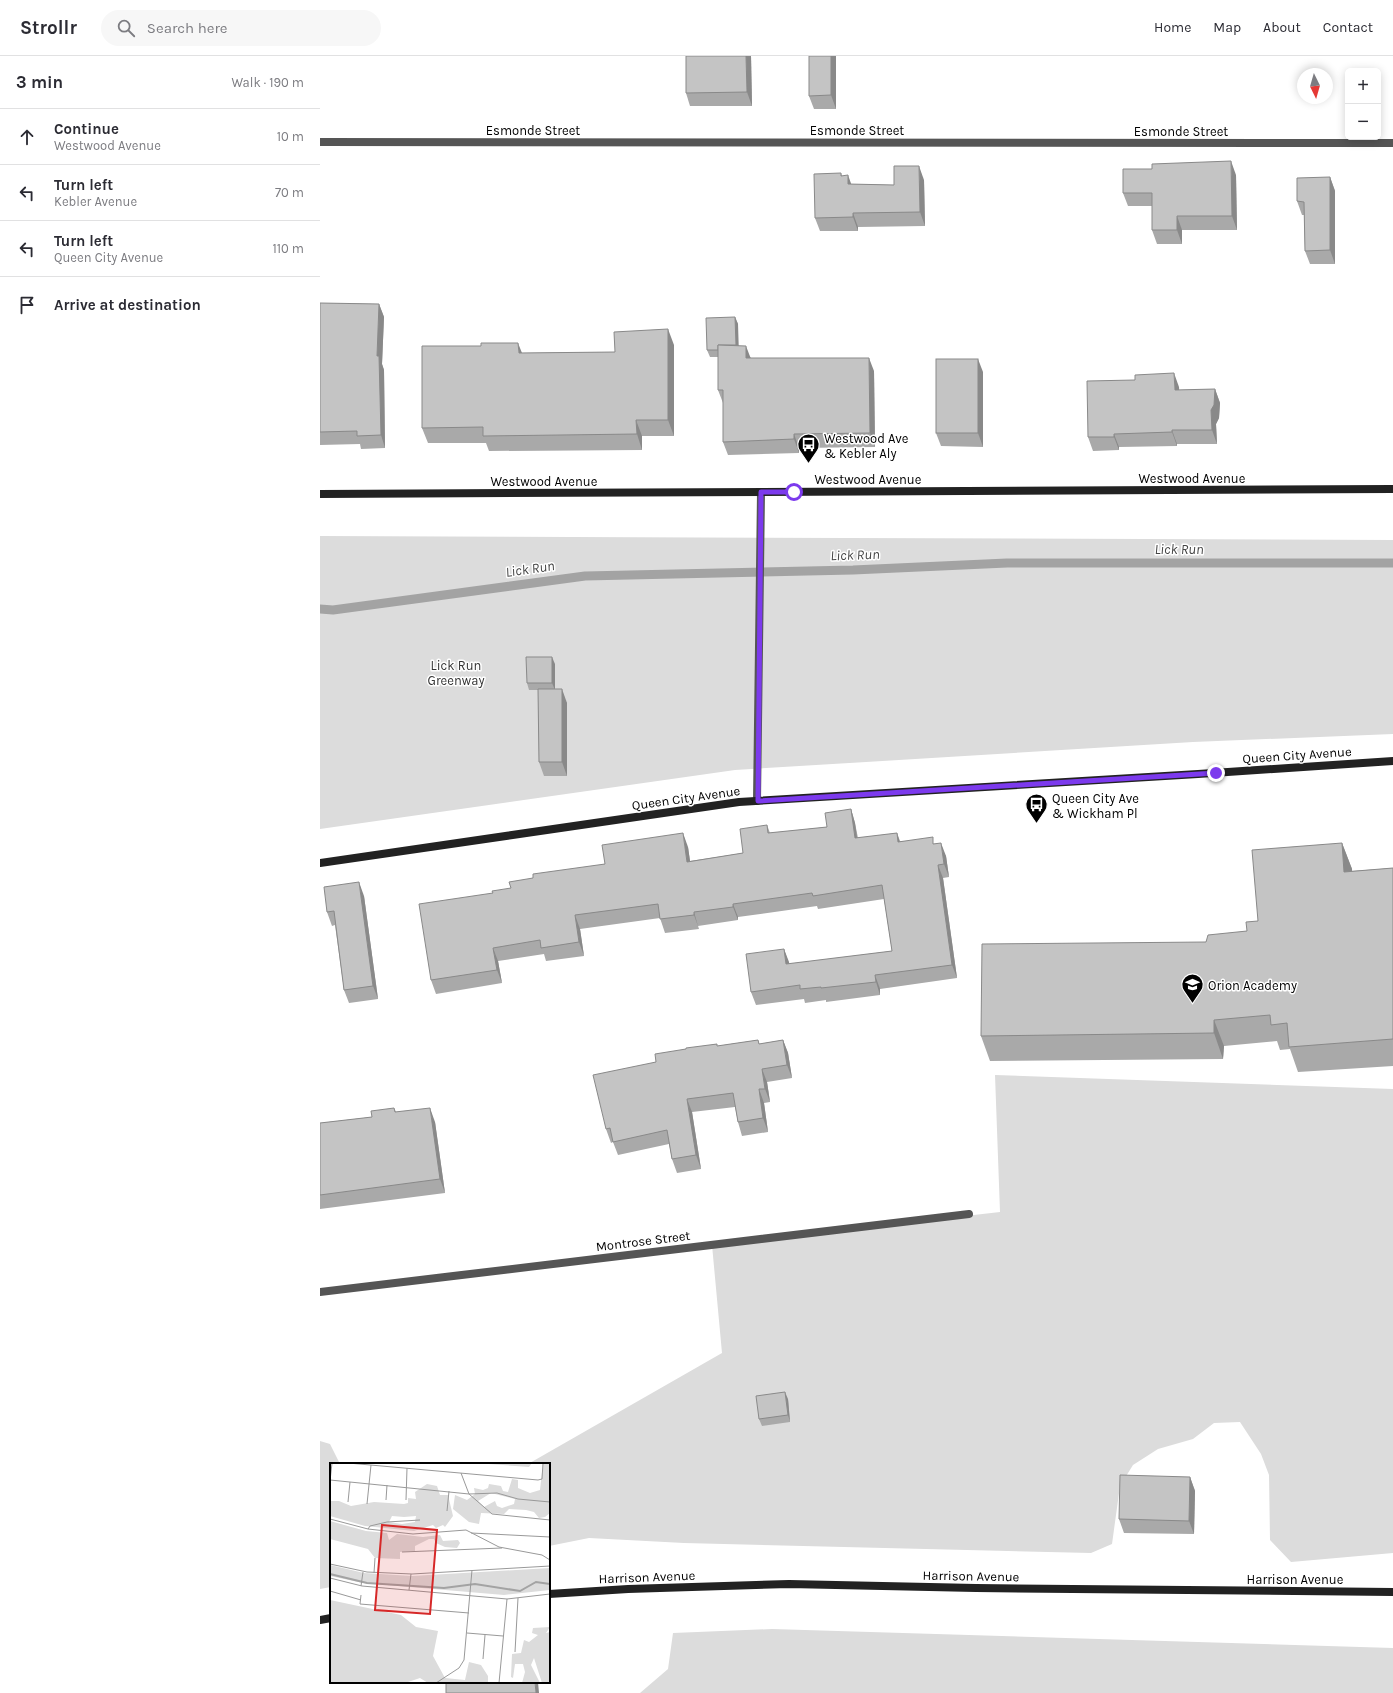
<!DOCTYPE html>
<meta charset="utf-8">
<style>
body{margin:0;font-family:Karla,sans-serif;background:#f7f7f7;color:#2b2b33}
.controls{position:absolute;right:12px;top:12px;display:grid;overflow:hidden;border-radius:6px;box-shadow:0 2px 10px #0003}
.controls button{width:36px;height:36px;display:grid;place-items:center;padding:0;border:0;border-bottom:1px solid #e1e1e2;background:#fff;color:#2b2b33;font:20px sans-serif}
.compass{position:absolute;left:977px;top:12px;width:36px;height:36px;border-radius:50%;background:#fff;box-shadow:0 2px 10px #0003;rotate:175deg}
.stop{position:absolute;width:12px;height:12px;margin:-9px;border:3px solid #7c3aed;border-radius:50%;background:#fff}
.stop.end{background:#7c3aed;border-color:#fff;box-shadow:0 1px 4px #0008}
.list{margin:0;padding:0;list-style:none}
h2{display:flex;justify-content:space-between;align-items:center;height:52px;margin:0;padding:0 16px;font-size:17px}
h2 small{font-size:13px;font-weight:400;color:#7c7c81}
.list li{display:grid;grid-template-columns:26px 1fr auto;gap:12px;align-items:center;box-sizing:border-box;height:56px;padding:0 16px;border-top:1px solid #e1e1e2}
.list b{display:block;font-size:15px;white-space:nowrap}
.list p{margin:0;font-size:13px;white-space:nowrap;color:#7c7c81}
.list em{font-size:13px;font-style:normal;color:#7c7c81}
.icon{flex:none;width:22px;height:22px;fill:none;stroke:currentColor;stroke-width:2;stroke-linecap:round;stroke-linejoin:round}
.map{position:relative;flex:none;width:1073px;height:1637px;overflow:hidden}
header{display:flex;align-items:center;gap:24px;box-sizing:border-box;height:56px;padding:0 20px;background:#fff;border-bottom:1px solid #e1e1e2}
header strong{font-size:19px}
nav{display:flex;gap:22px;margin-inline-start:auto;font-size:14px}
.search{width:280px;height:36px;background:#f7f7f7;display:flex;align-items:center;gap:10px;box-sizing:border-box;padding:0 14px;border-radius:22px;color:#7c7c81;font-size:15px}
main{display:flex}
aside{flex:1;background:#fff}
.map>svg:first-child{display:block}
.green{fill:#dcdcdc}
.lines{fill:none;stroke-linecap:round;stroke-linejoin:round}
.stream{stroke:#a3a3a3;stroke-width:9}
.minor{stroke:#555;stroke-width:8}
.secondary{stroke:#222;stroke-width:8}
.wall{fill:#a9a9a9}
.shaded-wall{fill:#898989}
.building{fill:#c4c4c4;stroke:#898989}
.route{stroke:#7c3aed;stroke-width:5}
.labels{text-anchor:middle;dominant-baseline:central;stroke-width:3;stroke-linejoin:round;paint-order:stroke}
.street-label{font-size:13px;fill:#000;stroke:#fff}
.poi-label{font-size:13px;fill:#000;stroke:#fff;text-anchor:start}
.park-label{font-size:13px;fill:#333;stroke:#fff}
.water-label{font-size:14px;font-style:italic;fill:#444;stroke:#fff}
.inset-river{fill:none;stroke:#a3a3a3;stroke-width:2}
.inset-road{fill:none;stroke:#999;stroke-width:1}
.view{fill:#d62828;fill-opacity:0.15;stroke:#d62828;stroke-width:2}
.inset-edge{fill:none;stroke:#000;stroke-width:2}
</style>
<header>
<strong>Strollr</strong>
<div class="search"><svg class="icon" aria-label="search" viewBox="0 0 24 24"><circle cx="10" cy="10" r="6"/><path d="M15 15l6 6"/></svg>Search here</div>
<nav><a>Home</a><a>Map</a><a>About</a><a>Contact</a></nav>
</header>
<main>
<aside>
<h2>3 min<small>Walk · 190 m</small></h2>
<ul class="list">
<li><svg class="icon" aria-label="ahead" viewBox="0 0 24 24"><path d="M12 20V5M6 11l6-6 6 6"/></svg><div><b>Continue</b><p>Westwood Avenue</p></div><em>10 m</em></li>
<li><svg class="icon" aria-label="left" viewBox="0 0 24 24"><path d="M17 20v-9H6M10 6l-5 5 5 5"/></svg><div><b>Turn left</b><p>Kebler Avenue</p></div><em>70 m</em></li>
<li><svg class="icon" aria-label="left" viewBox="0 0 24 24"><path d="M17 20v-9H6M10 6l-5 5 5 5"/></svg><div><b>Turn left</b><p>Queen City Avenue</p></div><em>110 m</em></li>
<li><svg class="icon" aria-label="arrive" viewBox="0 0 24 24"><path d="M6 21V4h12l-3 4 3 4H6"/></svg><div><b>Arrive at destination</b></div></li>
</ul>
</aside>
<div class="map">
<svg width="1073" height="1637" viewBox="0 0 1073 1637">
<rect width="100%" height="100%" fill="#fff"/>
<g class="green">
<polygon points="0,480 1073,484 1073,678 873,686 415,714 0,773"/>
<polygon points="675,1019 1073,1033 1073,1497 971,1506 950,1484 949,1419 941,1398 920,1366 894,1367 873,1383 838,1393 813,1409 800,1430 792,1488 771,1497 364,1487 269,1482 229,1490 229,1408 208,1408 402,1297 392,1189 680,1156"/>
<polygon points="0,1385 10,1388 20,1408 11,1408 11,1531 0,1533"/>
<polygon points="452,1573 1073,1592 1073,1637 320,1637 348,1613 353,1577"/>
</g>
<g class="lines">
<polyline class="stream" points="0,553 13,554 265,520 533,514 687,507 1073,507"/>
<g class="minor">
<polyline points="0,86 1073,87"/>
<polyline points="437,745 441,436"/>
<polyline points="0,1236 649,1158"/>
</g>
<g class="secondary">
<polyline points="0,438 1073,433"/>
<polyline points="0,807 419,746 878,718 1073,705"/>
<polyline points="229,1538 308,1533 469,1528 656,1532 1073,1536"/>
<polyline points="0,1564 11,1562"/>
</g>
</g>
<g class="wall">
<polygon points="431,0 432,50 370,50 366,37"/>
<polygon points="516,0 516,53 494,53 489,40"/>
<polygon points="521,117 522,120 531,128 574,129 604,124 605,170 538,171 538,175 500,175 495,162"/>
<polygon points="916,119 917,174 862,174 862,188 837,188 832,174 832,150 808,150 803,137"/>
<polygon points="1010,121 1015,135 1015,208 990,208 985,195 984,159 982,159 977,145"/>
<polygon points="0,247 59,248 64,261 62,308 64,314 65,392 41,393 40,388 0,389"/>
<polygon points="415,261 418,268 418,289 431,302 554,315 555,391 479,392 479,397 408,399 403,386 403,347 398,334 398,301 390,301 387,294"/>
<polygon points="354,289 354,380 322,380 322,394 169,395 166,387 108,387 102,372 202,297 295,296"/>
<polygon points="663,316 663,391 621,390 616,377"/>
<polygon points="859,331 859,334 895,333 900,347 899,362 896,368 897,388 857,388 857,390 799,391 799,394 773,395 768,381"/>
<polygon points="235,608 235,633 247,647 247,720 224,720 219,706 218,634 209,634 207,627"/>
<polygon points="531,753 535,767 538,782 577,777 580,785 615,788 626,800 629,821 623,822 637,922 560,933 560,939 506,946 506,944 485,947 484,943 436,949 431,936 464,893 469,908 572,895 564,843 498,853 497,850 418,861 418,864 378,870 379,873 345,877 340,862 260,873 264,900 226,905 224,898 178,905 182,927 116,938 111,924 173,837 285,808 368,791 370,805 423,797 447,769 450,777 507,771"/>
<polygon points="1022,787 1032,813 1032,815 1073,812 1073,1010 978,1016 970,993 960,994 957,985 904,990 903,1003 670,1005 661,980 886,886 927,875"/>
<polygon points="44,840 58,943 29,947 24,934 15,869 12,870 7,856"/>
<polygon points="438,984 439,988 463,984 468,997 472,1022 447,1026 450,1046 444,1047 448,1076 422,1080 418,1066 415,1051 372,1056 381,1113 357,1117 352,1103 349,1088 298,1099 293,1086 291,1087 286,1073 336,1006 366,993 397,988 397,990"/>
<polygon points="74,1052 76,1056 115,1066 125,1137 0,1153 0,1067 52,1061"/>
<polygon points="468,1343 470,1366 442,1370 439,1363"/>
<polygon points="870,1421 875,1435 874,1478 804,1477 799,1463"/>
</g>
<g class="shaded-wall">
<polygon points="426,0 431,0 432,50 427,36"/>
<polygon points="511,0 516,0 516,53 511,39"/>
<polygon points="911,105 916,119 917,174 912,160"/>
<polygon points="599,110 604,124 605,170 600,156"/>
<polygon points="528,119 533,133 528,128"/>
<polygon points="1010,121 1015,135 1015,208 1010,194"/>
<polygon points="533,157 538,171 538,175 533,161"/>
<polygon points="857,160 862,174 862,188 857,174"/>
<polygon points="59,248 64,261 62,308 64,314 65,392 61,379 57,300"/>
<polygon points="415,261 418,268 419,300 416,293"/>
<polygon points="348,273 354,289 354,380 348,364"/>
<polygon points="198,287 204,302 199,297"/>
<polygon points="426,290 431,303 426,302"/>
<polygon points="549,302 554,315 555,391 550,377"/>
<polygon points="658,303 663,316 663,391 658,377"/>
<polygon points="854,317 859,331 860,347 855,334"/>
<polygon points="895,333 900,347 899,362 896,368 897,388 892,374 891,354"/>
<polygon points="316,364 322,380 322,394 317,378"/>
<polygon points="852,374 857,388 857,390 852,376"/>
<polygon points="474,378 479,392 479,397 474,383"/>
<polygon points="794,378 799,391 799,394 794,381"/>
<polygon points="232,601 235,608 235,634 232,627"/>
<polygon points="242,633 247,647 247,720 242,706"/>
<polygon points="531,753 535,767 539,796 535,782"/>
<polygon points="363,777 368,791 372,819 367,806"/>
<polygon points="577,777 581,790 578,786"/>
<polygon points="621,787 626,800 629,821 624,808"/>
<polygon points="1022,787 1032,813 1034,841 1024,816"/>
<polygon points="618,809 623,822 637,922 632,909"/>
<polygon points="39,826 44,840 58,943 53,930"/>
<polygon points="413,848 418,861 418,864 413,851"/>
<polygon points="374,856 378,870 379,873 374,859"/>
<polygon points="255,859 260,873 264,900 259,886"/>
<polygon points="173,892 178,905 182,927 177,914"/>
<polygon points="464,893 469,906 471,921 466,908"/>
<polygon points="555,919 560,933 560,939 556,926"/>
<polygon points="894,964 904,990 903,1003 894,977"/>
<polygon points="463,984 468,997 472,1022 467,1009"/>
<polygon points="442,1013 447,1026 450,1046 445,1033"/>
<polygon points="439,1033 444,1047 448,1076 443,1062"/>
<polygon points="367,1043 372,1056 381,1113 376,1099"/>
<polygon points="110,1052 115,1066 125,1137 120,1123"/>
<polygon points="465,1336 468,1343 470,1366 468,1359"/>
<polygon points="870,1421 875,1435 874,1478 869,1465"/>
<polygon points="215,1626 218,1626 219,1637 216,1637"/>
</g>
<g class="building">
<polygon points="366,0 426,0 427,36 366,37"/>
<polygon points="489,0 511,0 511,39 489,40"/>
<polygon points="911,105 912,160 857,160 857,174 832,174 832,137 803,137 803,113 832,113 832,108"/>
<polygon points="574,110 599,110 600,156 533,157 533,161 495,162 494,118 521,117 521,120 528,119 528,128 574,129"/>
<polygon points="1010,121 1010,194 985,195 984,146 977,145 977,122"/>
<polygon points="0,247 59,248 57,300 59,300 61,379 37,380 37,375 0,376"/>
<polygon points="415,261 416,289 398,289 398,294 387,294 386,262"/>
<polygon points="348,273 348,364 316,364 317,378 163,380 163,371 102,372 102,290 161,290 161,287 198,287 199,297 295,296 294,276"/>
<polygon points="398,289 426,290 426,302 549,302 550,377 474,378 474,383 403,386 403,334 398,334"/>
<rect x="616" y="303" width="42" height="74"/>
<polygon points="854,317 855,334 895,333 894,349 891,354 892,374 852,374 852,376 794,378 794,381 768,381 767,325 815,324 815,319"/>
<polygon points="206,601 232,601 232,627 207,627"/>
<polygon points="218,633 242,633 242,706 219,706"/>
<polygon points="531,753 535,782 577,777 578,786 613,781 613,788 621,787 624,808 618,809 632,909 555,919 556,926 501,932 501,931 480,933 480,929 431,936 426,898 464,893 466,908 572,895 562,829 493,840 492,837 413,848 413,851 374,856 374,859 340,863 338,848 255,859 259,886 221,892 220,884 173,892 177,914 111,924 99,848 173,837 172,835 191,832 189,826 213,822 213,818 285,808 282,789 363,777 367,806 423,797 420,773 447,769 448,777 507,771 505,757"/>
<polygon points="1022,787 1024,816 1073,812 1073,983 969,991 967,967 951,969 950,959 894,964 894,977 661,980 662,888 886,886 888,879 927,875 926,866 938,865 932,794"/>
<polygon points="39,826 53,930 24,934 14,855 7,856 4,831"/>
<polygon points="438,984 439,988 463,984 467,1009 442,1013 445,1033 439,1033 443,1062 418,1066 413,1037 367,1043 376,1099 352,1103 347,1074 293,1086 290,1072 286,1073 273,1019 336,1006 335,998 366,993 366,992 397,988 397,990"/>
<polygon points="74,1052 75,1056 110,1052 120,1123 0,1139 0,1067 52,1061 51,1055"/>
<polygon points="465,1336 468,1359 439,1363 436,1340"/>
<polygon points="800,1419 870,1421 869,1465 799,1463"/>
<polygon points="126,1626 215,1626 216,1637 126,1637"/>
</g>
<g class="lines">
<polyline class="route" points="474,436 441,436 438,745 896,717"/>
</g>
<defs>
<symbol id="bus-pin" viewBox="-11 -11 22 30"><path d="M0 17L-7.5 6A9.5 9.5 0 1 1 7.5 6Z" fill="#000" stroke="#fff"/><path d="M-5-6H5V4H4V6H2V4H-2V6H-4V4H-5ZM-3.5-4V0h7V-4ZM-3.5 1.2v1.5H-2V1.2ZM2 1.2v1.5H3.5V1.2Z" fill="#fff"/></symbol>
<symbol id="school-pin" viewBox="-11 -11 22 30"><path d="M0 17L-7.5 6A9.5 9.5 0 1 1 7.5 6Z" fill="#000" stroke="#fff"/><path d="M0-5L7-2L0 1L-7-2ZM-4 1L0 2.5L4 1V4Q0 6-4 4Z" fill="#fff"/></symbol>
</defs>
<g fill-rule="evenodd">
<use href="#bus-pin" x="476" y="376" width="25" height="34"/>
<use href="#bus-pin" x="704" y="736" width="25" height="34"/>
<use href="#school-pin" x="860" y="916" width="25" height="34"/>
</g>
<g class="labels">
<g class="street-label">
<text x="213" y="74">Esmonde Street</text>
<text x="537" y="74">Esmonde Street</text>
<text x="861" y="75">Esmonde Street</text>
<text x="872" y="422">Westwood Avenue</text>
<text x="548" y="423">Westwood Avenue</text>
<text x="224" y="425">Westwood Avenue</text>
<text transform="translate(977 699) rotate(-4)">Queen City Avenue</text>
<text transform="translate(366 742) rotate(-8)">Queen City Avenue</text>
<text transform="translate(323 1185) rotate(-7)">Montrose Street</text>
<text transform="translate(651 1520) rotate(1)">Harrison Avenue</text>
<text transform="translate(327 1521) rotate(-2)">Harrison Avenue</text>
<text x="975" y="1523">Harrison Avenue</text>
</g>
<g class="poi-label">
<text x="504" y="382">Westwood Ave<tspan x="504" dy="15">&amp; Kebler Aly</tspan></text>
<text x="732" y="742">Queen City Ave<tspan x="732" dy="15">&amp; Wickham Pl</tspan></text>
<text x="888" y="929">Orion Academy</text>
</g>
<g class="park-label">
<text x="136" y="609">Lick Run<tspan x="136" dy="15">Greenway</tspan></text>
</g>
<g class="water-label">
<text x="859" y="493">Lick Run</text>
<text transform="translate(535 499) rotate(-2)">Lick Run</text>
<text transform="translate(210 513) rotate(-8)">Lick Run</text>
</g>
</g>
<g transform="translate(10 1407)">
<rect width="220" height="220" fill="#fff"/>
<path d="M144,0H202L199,4ZM213,0H220V50L215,54L209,55L204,49L196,47L179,46L174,51L151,50L149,61L139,59L123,46L125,32L137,37L145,31L144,25L153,27L158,25L159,21L171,23L173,28L178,29L182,16L188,17V25L200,30L210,27ZM161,30L185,36L184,41L172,45L167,43L165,38L154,44L148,38ZM97,21L107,23L110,32H118L123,53L115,64L113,62L106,65L103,62L84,68L35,63L0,53V38H9L21,43L44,39L74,41L78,40V35L86,36L85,29ZM62,53L74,54L86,53L85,59L72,61L59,59ZM0,58L36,68L57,70L59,77L67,71L93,74L110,72L113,78L128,77L130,80L127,85L115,84L106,80L104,76H99L85,83V88L70,89V96L45,95L38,86L0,76ZM0,102L34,110L82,113L220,105V127L174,132L33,120L0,113ZM0,137L71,152L86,164L108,168L103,193L115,215L135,217L139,199L151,202L158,213V220H98L90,215L75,220H0ZM220,164L216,170L220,169V220H212L204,195L201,202L210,220H192L195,209L193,201H185L183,215L181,214L182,191L191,190L194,177L199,179L208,172L202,170L203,165Z" fill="#dcdcdc" fill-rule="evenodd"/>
<path class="inset-river" d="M0,111L37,120L114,125L145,121L190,128L206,119L220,121"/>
<path class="inset-road" d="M18,0L208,17L212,16L213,0M131,10L139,31L162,51L220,57M0,17L139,31L167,30L188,36L220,39M0,18L2,0M56,37L57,22M76,37L77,5M18,39L20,19M37,41L41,2M117,48L119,28M0,56L38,66L83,71L136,67L169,84L212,92L220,97M38,66L40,63L57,59L90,57M141,70L220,74M72,89L172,85M0,101L37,109L82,111L220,103M44,110L45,95M0,115L32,123L177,136L220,131M31,123L33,109M79,127L81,111M0,128L31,137M31,132L30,141L139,150M137,170L173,173M185,189L188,135M153,196L155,172M106,220L129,205L134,197L142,107M169,220L177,136"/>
<path class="view" d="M52,62L107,67L100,151L45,147Z"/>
<rect width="220" height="220" class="inset-edge"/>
</g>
</svg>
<div class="controls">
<button>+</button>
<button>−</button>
</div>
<svg class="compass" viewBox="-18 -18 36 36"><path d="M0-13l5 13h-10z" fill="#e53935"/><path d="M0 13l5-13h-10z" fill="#7c7c81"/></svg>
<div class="stop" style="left:474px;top:436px"></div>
<div class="stop end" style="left:896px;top:717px"></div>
</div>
</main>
